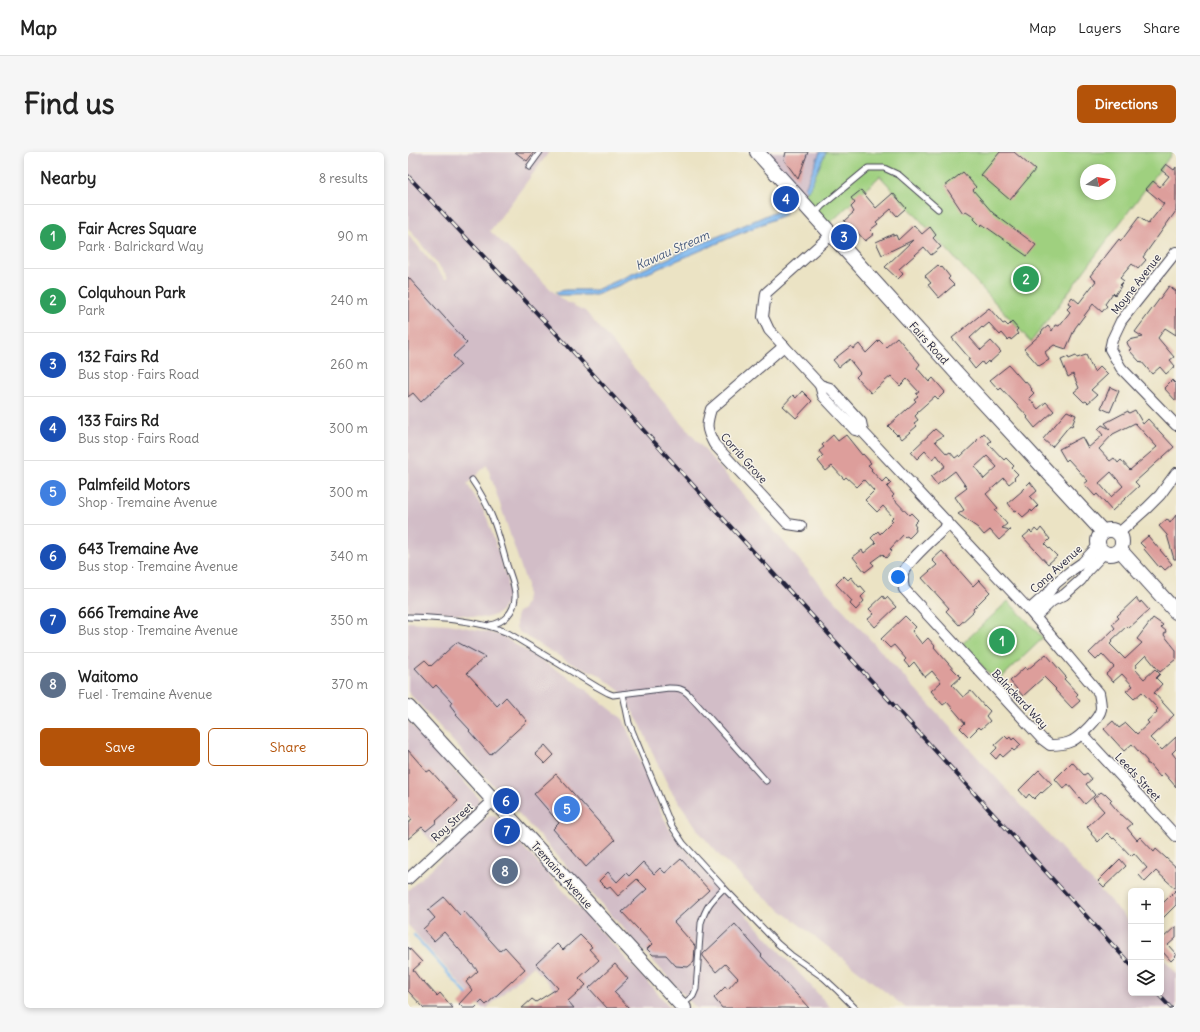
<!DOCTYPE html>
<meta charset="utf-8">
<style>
body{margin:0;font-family:Delius,sans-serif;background:#f6f6f6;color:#222}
.controls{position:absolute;right:12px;bottom:12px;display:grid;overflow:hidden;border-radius:6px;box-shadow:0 2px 6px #0003}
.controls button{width:36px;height:36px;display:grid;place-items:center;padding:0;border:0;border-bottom:1px solid #e0e0e0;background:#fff;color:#222;font:20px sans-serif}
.compass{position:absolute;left:672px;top:12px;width:36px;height:36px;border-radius:50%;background:#fff;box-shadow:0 2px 6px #0003;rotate:78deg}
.you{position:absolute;left:490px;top:425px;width:14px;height:14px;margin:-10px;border:3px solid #fff;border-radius:50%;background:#1a73e8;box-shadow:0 0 0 6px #1a73e833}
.badge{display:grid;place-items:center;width:26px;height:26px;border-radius:50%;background:#b45309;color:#fff;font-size:13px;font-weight:700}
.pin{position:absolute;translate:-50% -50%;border:2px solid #fff;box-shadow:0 1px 4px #0006}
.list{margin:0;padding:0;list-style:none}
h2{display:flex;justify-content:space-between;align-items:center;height:52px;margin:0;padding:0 16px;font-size:17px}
h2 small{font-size:13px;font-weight:400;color:#767676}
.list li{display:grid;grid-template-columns:26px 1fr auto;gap:12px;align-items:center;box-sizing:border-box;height:64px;padding:0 16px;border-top:1px solid #e0e0e0}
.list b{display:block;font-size:15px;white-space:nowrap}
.list p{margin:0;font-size:13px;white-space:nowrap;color:#767676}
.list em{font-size:13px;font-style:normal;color:#767676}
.actions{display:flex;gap:8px;padding:12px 16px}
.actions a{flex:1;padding:9px 0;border:1px solid #b45309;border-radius:6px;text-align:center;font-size:14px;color:#b45309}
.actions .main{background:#b45309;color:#fff}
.icon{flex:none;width:22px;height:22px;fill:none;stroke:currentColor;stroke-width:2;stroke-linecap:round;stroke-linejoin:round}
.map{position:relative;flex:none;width:768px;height:856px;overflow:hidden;border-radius:6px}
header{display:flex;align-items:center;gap:24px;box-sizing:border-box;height:56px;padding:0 20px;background:#fff;border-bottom:1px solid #e0e0e0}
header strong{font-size:19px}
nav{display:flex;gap:22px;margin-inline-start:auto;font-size:14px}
.intro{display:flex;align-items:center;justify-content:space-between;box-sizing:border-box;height:96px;padding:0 24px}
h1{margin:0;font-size:28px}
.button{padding:10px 18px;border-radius:6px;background:#b45309;color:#fff;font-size:14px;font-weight:700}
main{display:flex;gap:24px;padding:0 24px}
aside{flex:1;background:#fff;border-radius:6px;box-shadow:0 2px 6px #0003}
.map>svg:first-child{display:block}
.industrial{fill:#d2bdc7}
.green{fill:#9fd07f;stroke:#60795d;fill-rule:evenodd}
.water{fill:#80b9f0;stroke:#516e96}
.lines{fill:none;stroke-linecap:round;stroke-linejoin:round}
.stream{stroke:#80b9f0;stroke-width:2.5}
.building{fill:#dd9e9b;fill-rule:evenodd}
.lane-casing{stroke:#403f50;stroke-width:7}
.street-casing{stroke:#403f50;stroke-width:12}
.secondary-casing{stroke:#403f50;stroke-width:16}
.lane{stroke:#fff;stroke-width:5}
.street{stroke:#fff;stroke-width:10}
.secondary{stroke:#fff;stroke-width:14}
.rail-casing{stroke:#22223b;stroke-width:4}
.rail{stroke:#f7f3e8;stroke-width:2.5;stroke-dasharray:8;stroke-linecap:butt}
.labels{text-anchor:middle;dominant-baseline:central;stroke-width:3;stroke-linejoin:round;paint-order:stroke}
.street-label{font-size:11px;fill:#22223b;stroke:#f7f3e8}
.water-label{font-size:12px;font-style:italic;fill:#43577a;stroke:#f7f3e8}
</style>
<header>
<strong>Map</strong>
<nav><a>Map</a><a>Layers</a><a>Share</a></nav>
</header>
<div class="intro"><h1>Find us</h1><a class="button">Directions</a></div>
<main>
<aside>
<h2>Nearby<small>8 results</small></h2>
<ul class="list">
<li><span class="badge" style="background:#2e9e5b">1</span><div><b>Fair Acres Square</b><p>Park · Balrickard Way</p></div><em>90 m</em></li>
<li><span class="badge" style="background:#2e9e5b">2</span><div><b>Colquhoun Park</b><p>Park</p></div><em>240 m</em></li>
<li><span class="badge" style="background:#1a4fb4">3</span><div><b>132 Fairs Rd</b><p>Bus stop · Fairs Road</p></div><em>260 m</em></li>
<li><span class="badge" style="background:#1a4fb4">4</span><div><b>133 Fairs Rd</b><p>Bus stop · Fairs Road</p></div><em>300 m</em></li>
<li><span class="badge" style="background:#3f7fe0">5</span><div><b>Palmfeild Motors</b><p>Shop · Tremaine Avenue</p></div><em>300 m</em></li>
<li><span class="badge" style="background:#1a4fb4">6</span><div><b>643 Tremaine Ave</b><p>Bus stop · Tremaine Avenue</p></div><em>340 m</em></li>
<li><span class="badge" style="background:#1a4fb4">7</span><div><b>666 Tremaine Ave</b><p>Bus stop · Tremaine Avenue</p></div><em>350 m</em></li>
<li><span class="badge" style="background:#5c6f8a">8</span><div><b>Waitomo</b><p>Fuel · Tremaine Avenue</p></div><em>370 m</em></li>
</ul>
<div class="actions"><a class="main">Save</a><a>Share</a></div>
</aside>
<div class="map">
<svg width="768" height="856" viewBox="0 0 768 856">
<rect width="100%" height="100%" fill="#f7f3e8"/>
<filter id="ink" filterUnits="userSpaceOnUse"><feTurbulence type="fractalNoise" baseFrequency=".025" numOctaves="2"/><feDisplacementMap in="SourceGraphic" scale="8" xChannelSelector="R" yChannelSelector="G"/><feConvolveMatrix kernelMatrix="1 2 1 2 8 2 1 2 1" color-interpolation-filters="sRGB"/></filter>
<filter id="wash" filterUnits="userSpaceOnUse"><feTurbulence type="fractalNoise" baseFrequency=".012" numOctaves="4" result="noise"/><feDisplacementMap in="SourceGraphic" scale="16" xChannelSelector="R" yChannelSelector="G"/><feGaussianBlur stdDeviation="0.9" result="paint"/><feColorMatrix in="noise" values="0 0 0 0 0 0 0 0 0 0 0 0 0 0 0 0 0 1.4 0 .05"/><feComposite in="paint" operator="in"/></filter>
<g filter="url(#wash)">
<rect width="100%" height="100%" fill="#ebe3c4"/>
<g class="industrial">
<polygon points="0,0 141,0 82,79 154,148 177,159 418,439 623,664 723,771 723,841 753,841 753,804 768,821 768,856 498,856 347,738 312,704 293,682 262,637 248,609 233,574 213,540 190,522 161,510 114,482 110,479 108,475 108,465 110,460 115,457 118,451 119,443 119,433 79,313 59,332 73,354 79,366 99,427 100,441 98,452 91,461 87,463 78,466 28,459 0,459 0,82 37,127 40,125 0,76"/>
<polygon points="357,0 416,0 396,45"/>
<polygon points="0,470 41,472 79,480 94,484 168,530 215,567 254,662 262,678 275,694 423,856 288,856 0,540"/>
<polygon points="0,569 69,644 71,648 69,653 26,692 0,664"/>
<polygon points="82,663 87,664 263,856 163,856 125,814 79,856 74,856 0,773 0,738"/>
</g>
<g class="green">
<path d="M416,0H765L623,190L472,24L421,72L396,45ZM678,18H702V42H678Z"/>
<polygon points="600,449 635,486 589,530 554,492"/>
</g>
<g class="water">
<polygon points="412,0 418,0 400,39 397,36"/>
<polygon points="375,56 378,62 188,143 150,143 148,140 157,138 188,138"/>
</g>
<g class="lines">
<g class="stream">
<polyline points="372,58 380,52"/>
<polyline points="6,783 61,845"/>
</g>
</g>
<g id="blocks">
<g class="building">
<polygon points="107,0 126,0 119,9"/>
<polygon points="378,0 400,0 390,27 376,8"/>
<polygon points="592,0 606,0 627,18 602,48 573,23"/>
<polygon points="758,12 766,18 768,15 768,59 735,105 738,108 730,117 724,112 712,126 716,129 712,133 713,134 707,143 705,141 697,152 699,154 694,160 685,152 667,176 658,197 646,193 637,200 641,208 631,214 616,197 634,181 633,180 640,174 644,179 647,173 651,174 662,160 659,157 663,153 660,151 664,145 671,151 688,129 682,124 711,87 713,89 731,65 740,72 756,52 738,37 745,29 752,35 761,24 753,18"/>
<polygon points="555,20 568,35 565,38 585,61 628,93 619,104 574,72 573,74 566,67 567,65 558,59 555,61 537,34"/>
<polygon points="453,38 468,56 485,41 498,56 489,64 483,57 468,70 470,72 462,78 466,82 457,89 444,74 442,76 436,69 446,60 443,55 447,51 443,46"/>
<polygon points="506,73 514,82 522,75 528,83 525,86 533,95 523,103 516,95 491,117 495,122 490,127 477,115 505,88 474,103 468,90 485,82 485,84 488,83 490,88"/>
<polygon points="530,113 533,116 534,115 542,125 540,127 546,133 531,146 520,133 523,131 517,124"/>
<polygon points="0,125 55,186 54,186 59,191 45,204 53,213 13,250 5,241 0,245"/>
<polygon points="761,134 768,139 768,183 757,176 750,186 766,205 762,208 767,214 758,222 752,215 744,222 733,209 732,210 721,198 723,197 720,193 719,190 721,188 735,185 727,180"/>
<polygon points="581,156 595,172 597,171 600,174 604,170 610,177 608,179 610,182 603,188 602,186 600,188 594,181 592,183 581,171 575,176 574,175 562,186 573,198 583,189 593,200 581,211 580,209 576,213 574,210 567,217 560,208 562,207 544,186"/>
<polygon points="489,185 512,212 509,216 521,230 525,226 537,240 530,247 527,244 509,260 510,261 507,264 510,268 506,271 509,274 494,287 490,282 489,283 480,274 508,249 506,247 510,244 508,242 511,240 499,227 492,234 483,224 463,241 448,225 452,221 441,207 431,215 425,208 443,194 445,197 451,192 458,201 471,188 478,195"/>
<polygon points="678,203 686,220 692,214 700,222 683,238 689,243 680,251 678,249 676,250 666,240 671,236 665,222 660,225 653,208 660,205 661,207 668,204 669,206"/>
<polygon points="601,213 616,230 617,229 624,237 623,238 626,241 621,246 630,257 638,250 646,259 627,276 619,266 620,265 607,251 593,236 591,238 582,228"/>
<polygon points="764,228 768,232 768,249 756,236"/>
<polygon points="702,235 711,239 702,260 693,256"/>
<polygon points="394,239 404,249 388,266 375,254 385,243 388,246"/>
<path d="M727,258L735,272L740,267L766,295L727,330L731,334L704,359L689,342L687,344L676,332L680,329L660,307L658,309L651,297L674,285L680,296L695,283L690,277L694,273L702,277L697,271L720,259L721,261ZM727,271L749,295L722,318L713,308L710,311L706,306L702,309L691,297L705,282ZM703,320L715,334L703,345L691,331Z"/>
<polygon points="659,259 668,263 664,274 662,273 644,295 635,287"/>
<path d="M527,277L535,284L527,289L539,302L542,300L547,306L551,303L552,305L569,289V288L576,281L583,289L580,291L596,308L598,306L606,314L604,316L610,322L606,326L607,327L601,332L596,326L578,342L590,356L587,358L599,372L594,376L602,378L591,388L582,378L576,383L570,376L550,362L556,358L547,345L559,336L547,319L529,333L523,325L537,314L529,303L524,307L517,299L509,307L503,300ZM579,304L589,315L576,327L567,315Z"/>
<polygon points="425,283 430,289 438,283 454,303 455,302 463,311 460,313 464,317 463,318 474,330 478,326 483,331 479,335 486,343 484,345 501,363 503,361 510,368 506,372 508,375 507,376 508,378 507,380 501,386 499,384 497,385 495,383 482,397 484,399 478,406 474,402 463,410 466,413 457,420 445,405 454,398 456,401 468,391 463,386 470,379 472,382 485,369 483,367 485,365 475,354 469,360 457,348 466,339 456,328 449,335 438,325 436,327 424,314 418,319 410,309 415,304 411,299 416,295 414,293"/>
<polygon points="622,330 629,339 622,345 630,354 624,360 623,358 615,365 608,358 606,359 600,351 614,339 614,338"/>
<polygon points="768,363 768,407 766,407 759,383 751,374 759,367 762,371"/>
<polygon points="633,376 642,387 637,392 649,404 640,412 615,385 622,379 624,381 627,377 630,380"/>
<polygon points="740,384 764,412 757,418 753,414 751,415 736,397 737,396 732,391"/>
<polygon points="534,399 565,434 571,428 582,440 565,457 566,459 551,473 538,459 541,456 514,426 529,413 524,408"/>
<polygon points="436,424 440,428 443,425 451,435 453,434 458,440 453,445 456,449 448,458 442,452 444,449 428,432"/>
<polygon points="475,444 477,447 479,445 488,455 467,475 460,467 466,462 461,457"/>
<polygon points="728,446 732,451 733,449 741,458 721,476 719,474 703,489 704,490 702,492 717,507 734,491 729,487 745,466 755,473 753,475 758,479 756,483 768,498 768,507 752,520 738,503 728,513 729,515 727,517 736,527 747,517 752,522 748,526 754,532 746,541 766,563 742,586 754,598 768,585 768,597 764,601 768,606 768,635 756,621 752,625 741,612 739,612 739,609 724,592 716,599 696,577 705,569 711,576 718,571 729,582 741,571 739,569 749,560 748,559 750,557 734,540 726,547 718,539 725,534 714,522 705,530 698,522 706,515 694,502 688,508 681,501 707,476 704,472 711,466 709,464"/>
<polygon points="497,464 508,475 504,479 514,492 520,486 527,494 526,495 546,518 553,525 544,533 555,545 563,539 576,554 576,553 582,559 578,564 582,569 573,577 571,575 561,585 552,576 557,571 539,550 535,553 523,539 533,530 524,519 517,525 506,510 501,515 496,509 498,507 486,493 482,496 473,487"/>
<polygon points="49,490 77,505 59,521 89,554 98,545 119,569 82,603 61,579 62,578 48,563 49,562 42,553 44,550 28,533 25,536 7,516 17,508 23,514"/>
<polygon points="638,502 658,525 656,527 670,542 668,544 672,549 664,556 647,538 648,537 636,525 615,544 602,529 617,515 619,518"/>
<polygon points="597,584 600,587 602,585 604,588 606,586 613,593 606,599 604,597 595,605 592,602 588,607 583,602 589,596 587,593"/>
<polygon points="137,593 146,603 137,612 127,602"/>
<polygon points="0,598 19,620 22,618 50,649 28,669 29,670 18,679 14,675 0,687 0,671 4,668 0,663"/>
<polygon points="664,610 676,623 679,621 684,627 678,632 687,643 677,652 660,632 656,637 647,627"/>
<polygon points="631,618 644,632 634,641 633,640 626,647 621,642 618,646 611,638"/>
<polygon points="148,622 207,688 178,715 145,677 151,671 126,642"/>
<polygon points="693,640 697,643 698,642 704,648 702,650 713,663 714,663 724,672 719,676 729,688 732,685 746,700 748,697 768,715 768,737 748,719 737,730 731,723 739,716 726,701 723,704 706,686 705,687 699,681 690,690 683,682 684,681 679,675 696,659 685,647"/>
<polygon points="273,707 301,738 266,770 287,794 286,810 280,815 268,814 258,803 245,803 239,797 244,792 214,760 239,737 229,727 210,744 202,735 199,737 191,729 200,720 209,730 218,721 221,724 235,710 246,722 252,716 257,721"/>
<polygon points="712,707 718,714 696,735 690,729"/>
<polygon points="768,738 768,753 753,768 753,753"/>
<polygon points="36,745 52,763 56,759 92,799 97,795 117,817 78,853 74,849 67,856 55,856 51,852 64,838 58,830 70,819 36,780 26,789 15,777 27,766 20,758"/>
<polygon points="327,772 354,803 353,804 401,856 314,856 306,846 317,835 320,837 330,826 317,812 308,820 295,804 295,802"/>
<polygon points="768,774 768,786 760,793 768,802 768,804 763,809 754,799 753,800 753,786 754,787"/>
<polygon points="172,783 184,795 181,797 191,808 171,826 178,833 160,849 166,856 114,856 124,847 128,850 150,836 128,812 149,792 155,798"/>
<polygon points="0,795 14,810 5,818 14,830 15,829 29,844 32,841 45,856 16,856 0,839"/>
<polygon points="207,812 220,827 206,840 221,856 199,856 181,836"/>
</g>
</g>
</g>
<g filter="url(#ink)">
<use href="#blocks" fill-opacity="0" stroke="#403f50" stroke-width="1"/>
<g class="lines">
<defs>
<g id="lane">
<polyline points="121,15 132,0"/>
<polyline points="407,62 414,54 460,16 476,16 491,23 530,57"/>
<path d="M64,328C84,357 90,380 99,413C102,423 108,435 107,446C106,460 96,471 82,473"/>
<path d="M0,465C30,466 72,468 100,481L189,535L200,541L205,543L261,536C269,536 274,536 280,542L358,629"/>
<polyline points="215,542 221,571 263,673 275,691 316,736"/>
<path d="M274,853L285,844L288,837L293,771C298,754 304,748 316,736L370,792L383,803L416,826L430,839L447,856"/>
</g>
<g id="street">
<polyline points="768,100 713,169 704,188 702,197 713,216 768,273"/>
<path d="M376,194L303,257C298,273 298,277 306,292L380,372L393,374"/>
<polyline points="412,233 361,178 355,165 358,141 423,83"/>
<path d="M455,280L447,278L415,244L412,233L422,236L453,270L455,280L621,458L627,465L691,541C692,546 693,551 693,557C691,567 673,584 664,589C658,592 649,593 642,593L634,587L496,437C495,432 494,426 495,421C500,408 530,383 541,372"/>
<polyline points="711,381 739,356 752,343 768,321"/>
<polyline points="621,458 641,440 648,431 664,418 674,411 690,394"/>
<polyline points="627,465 644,449 656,443 673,428 679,419 696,401"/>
<polyline points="674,582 768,684"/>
<polyline points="0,727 86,648"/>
</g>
<g id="secondary">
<polyline points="349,0 564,238 695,380"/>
<circle cx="702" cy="390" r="12"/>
<polyline points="712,398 768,460"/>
<polyline points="0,555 276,856"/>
</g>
</defs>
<use href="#lane" class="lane-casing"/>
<use href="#street" class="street-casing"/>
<use href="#secondary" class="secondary-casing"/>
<use href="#lane" class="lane"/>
<use href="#street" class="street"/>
<use href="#secondary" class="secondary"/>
<defs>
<g id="rail">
<polyline points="0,24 158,192 302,352 723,813"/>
<polyline points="749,841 763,856"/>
</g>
</defs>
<use href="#rail" class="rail-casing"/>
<use href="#rail" class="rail"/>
</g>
</g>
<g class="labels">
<g class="street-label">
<text transform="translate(728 132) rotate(-52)">Moyne Avenue</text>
<text transform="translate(521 191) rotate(48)">Fairs Road</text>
<text transform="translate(336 306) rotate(48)">Corrib Grove</text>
<text transform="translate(648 417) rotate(-42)">Cong Avenue</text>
<text transform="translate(612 547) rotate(47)">Balrickard Way</text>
<text transform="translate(730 625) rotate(47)">Leeds Street</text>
<text transform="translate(44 670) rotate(-42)">Roy Street</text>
<text transform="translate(154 723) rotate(48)">Tremaine Avenue</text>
</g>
<g class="water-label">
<text transform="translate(264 98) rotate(-24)">Kawau Stream</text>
</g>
</g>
</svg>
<div class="controls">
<button>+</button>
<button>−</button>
<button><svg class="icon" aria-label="layers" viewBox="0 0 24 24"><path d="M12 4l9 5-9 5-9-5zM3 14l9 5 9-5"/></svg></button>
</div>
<svg class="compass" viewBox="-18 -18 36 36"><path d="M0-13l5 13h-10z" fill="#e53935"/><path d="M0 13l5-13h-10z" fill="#767676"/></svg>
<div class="you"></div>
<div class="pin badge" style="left:594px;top:489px;background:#2e9e5b">1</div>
<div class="pin badge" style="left:618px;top:127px;background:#2e9e5b">2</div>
<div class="pin badge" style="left:436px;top:85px;background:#1a4fb4">3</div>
<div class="pin badge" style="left:378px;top:47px;background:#1a4fb4">4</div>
<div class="pin badge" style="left:159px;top:657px;background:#3f7fe0">5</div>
<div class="pin badge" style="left:98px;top:649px;background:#1a4fb4">6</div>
<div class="pin badge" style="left:99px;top:679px;background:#1a4fb4">7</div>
<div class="pin badge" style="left:97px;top:719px;background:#5c6f8a">8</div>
</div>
</main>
